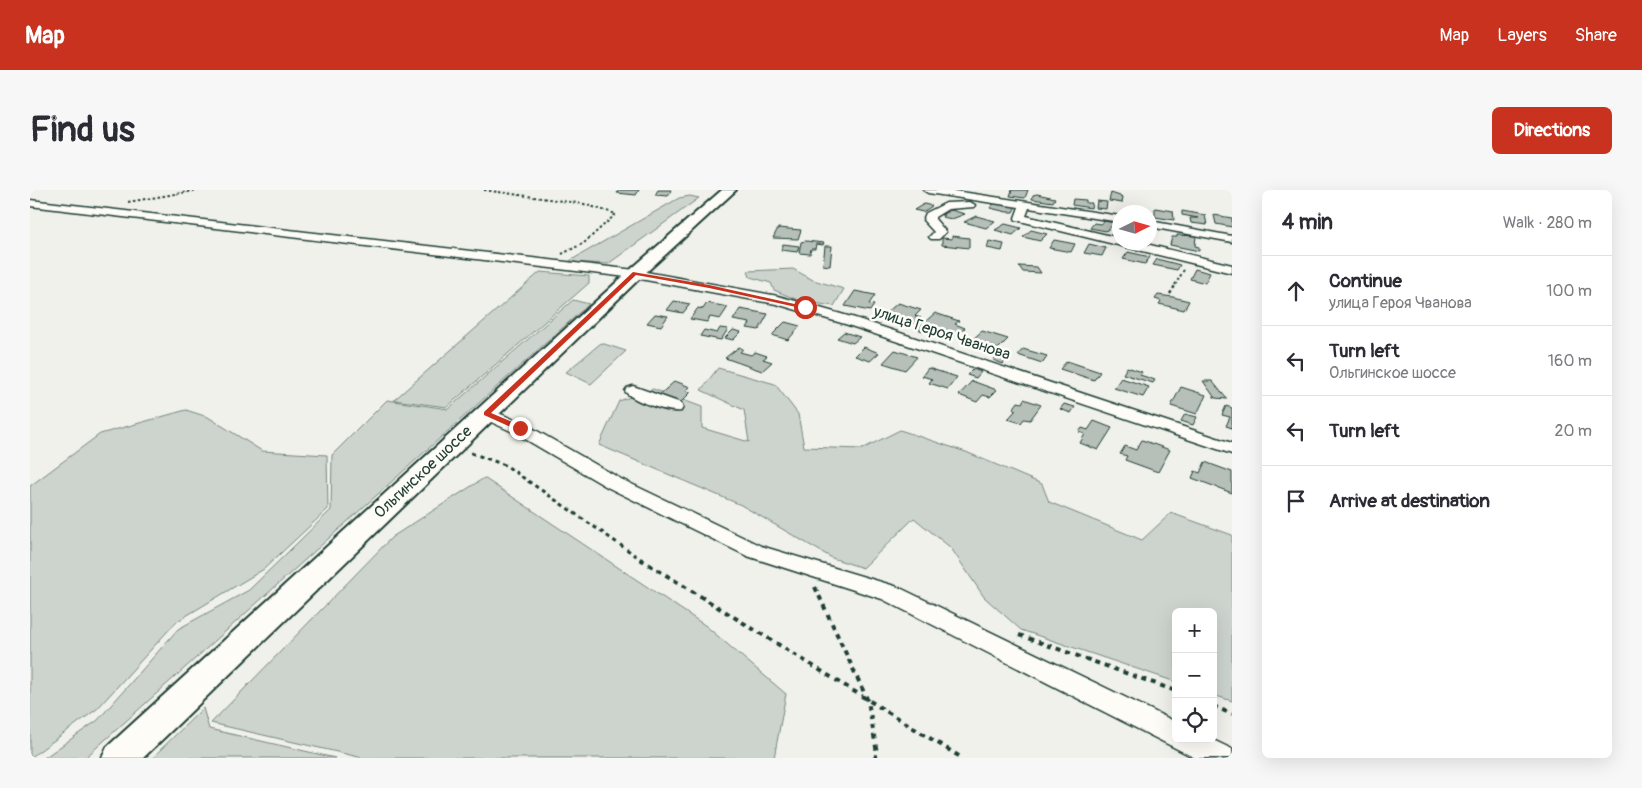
<!DOCTYPE html>
<meta charset="utf-8">
<style>
body{margin:0;font-family:Pangolin,sans-serif;background:#f7f7f7;color:#2b2b33}
.controls{position:absolute;right:15px;bottom:15px;display:grid;overflow:hidden;border-radius:8px;box-shadow:0 5px 20px #0002}
.controls button{width:45px;height:45px;display:grid;place-items:center;padding:0;border:0;border-bottom:1px solid #e1e1e2;background:#fff;color:#2b2b33;font:25px sans-serif}
.compass{position:absolute;left:1082px;top:15px;width:45px;height:45px;border-radius:50%;background:#fff;box-shadow:0 5px 20px #0002;rotate:85deg}
.stop{position:absolute;width:15px;height:15px;margin:-11px;border:4px solid #c8321e;border-radius:50%;background:#fff}
.stop.end{background:#c8321e;border-color:#fff;box-shadow:0 1px 5px #0008}
.list{margin:0;padding:0;list-style:none}
h2{display:flex;justify-content:space-between;align-items:center;height:65px;margin:0;padding:0 20px;font-size:21px}
h2 small{font-size:16px;font-weight:400;color:#7c7c81}
.list li{display:grid;grid-template-columns:32px 1fr auto;gap:15px;align-items:center;box-sizing:border-box;height:70px;padding:0 20px;border-top:1px solid #e1e1e2}
.list b{display:block;font-size:19px;white-space:nowrap}
.list p{margin:0;font-size:16px;white-space:nowrap;color:#7c7c81}
.list em{font-size:16px;font-style:normal;color:#7c7c81}
.icon{flex:none;width:28px;height:28px;fill:none;stroke:currentColor;stroke-width:2;stroke-linecap:round;stroke-linejoin:round}
.map{position:relative;flex:none;width:1202px;height:568px;overflow:hidden;border-radius:8px}
header{display:flex;align-items:center;gap:30px;box-sizing:border-box;height:70px;padding:0 25px;background:#c8321e;color:#fff}
header strong{font-size:24px}
nav{display:flex;gap:28px;margin-inline-start:auto;font-size:18px}
.intro{display:flex;align-items:center;justify-content:space-between;box-sizing:border-box;height:120px;padding:0 30px}
h1{margin:0;font-size:35px}
.button{padding:12px 22px;border-radius:8px;background:#c8321e;color:#fff;font-size:18px;font-weight:700}
main{display:flex;gap:30px;padding:0 30px}
aside{flex:1;background:#fff;border-radius:8px;box-shadow:0 5px 20px #0002}
.map>svg:first-child{display:block}
.green{fill:#cdd3cd;stroke:#768880}
.building{fill:#b6bfb8;stroke:#1f3d34}
.lines{fill:none;stroke-linecap:round;stroke-linejoin:round}
.minor-casing{stroke:#1f3d34;stroke-width:3}
.major-casing{stroke:#1f3d34;stroke-width:4}
.path-far3{stroke:#1f3d34;stroke-width:2;stroke-dasharray:2.5 2.5;stroke-linecap:butt}
.path-far2{stroke:#1f3d34;stroke-width:2.5;stroke-dasharray:3 3;stroke-linecap:butt}
.path-far1{stroke:#1f3d34;stroke-width:3;stroke-dasharray:4 4;stroke-linecap:butt}
.path{stroke:#1f3d34;stroke-width:4;stroke-dasharray:5 5;stroke-linecap:butt}
.minor{fill:#fdfcf7;fill-rule:evenodd}
.major{fill:#fdfcf7;fill-rule:evenodd}
.route{fill:#c8321e}
.labels{text-anchor:middle;dominant-baseline:central;stroke-width:5;stroke-linejoin:round;paint-order:stroke}
.street-label{font-size:16px;fill:#1f3d34;stroke:#fdfcf7}
</style>
<header>
<strong>Map</strong>
<nav><a>Map</a><a>Layers</a><a>Share</a></nav>
</header>
<div class="intro"><h1>Find us</h1><a class="button">Directions</a></div>
<main>
<div class="map">
<svg width="1202" height="568" viewBox="0 0 1202 568">
<rect width="100%" height="100%" fill="#f0f1eb"/>
<filter id="ink" filterUnits="userSpaceOnUse"><feTurbulence type="fractalNoise" baseFrequency=".02" numOctaves="2"/><feDisplacementMap in="SourceGraphic" scale="10" xChannelSelector="R" yChannelSelector="G"/><feConvolveMatrix kernelMatrix="1 2 1 2 8 2 1 2 1" color-interpolation-filters="sRGB"/></filter>
<g filter="url(#ink)">
<g class="green">
<polygon points="660,6 669,8 578,74 538,72 649,8"/>
<polygon points="763,79 783,90 814,99 804,116 770,111 744,100 741,93 720,87 718,81"/>
<polygon points="510,82 559,86 559,93 417,217 364,210"/>
<polygon points="543,110 559,114 55,568 14,568 68,530 148,439 219,400 301,320 302,265 357,210 418,219"/>
<polygon points="571,153 596,161 561,194 536,182"/>
<polygon points="688,178 745,194 768,224 774,257 832,259 870,240 936,262 1012,294 1019,312 1112,350 1141,323 1202,345 1202,511 1183,505 1183,422 1146,422 1146,492 991,440 954,407 921,358 884,328 833,378 802,368 711,315 569,255 589,211 623,199 672,217 672,238 719,252 714,220 671,200"/>
<polygon points="156,220 178,227 232,261 297,265 298,319 234,379 146,432 67,519 0,568 0,296 70,244"/>
<polygon points="454,288 676,436 756,504 744,568 333,568 181,533 362,347"/>
<polygon points="173,518 179,539 305,568 122,568"/>
</g>
<g class="building">
<polygon points="589,0 609,0 606,5 587,3"/>
<polygon points="628,0 641,0 638,6 625,5"/>
<polygon points="982,0 998,0 995,8 980,6"/>
<polygon points="1081,3 1093,7 1092,13 1079,11"/>
<polygon points="1007,4 1025,8 1023,12 1002,9 1003,5"/>
<polygon points="1043,9 1056,10 1056,13 1062,13 1061,18 1042,15"/>
<polygon points="1067,11 1077,12 1076,19 1066,18"/>
<polygon points="964,13 986,16 983,22 977,22 960,18"/>
<polygon points="894,14 902,16 893,22 884,20"/>
<polygon points="1125,18 1143,21 1144,30 1125,27"/>
<polygon points="921,20 935,24 922,29 912,27 914,25 911,25"/>
<polygon points="1152,21 1175,25 1177,35 1161,33 1160,28 1168,28 1152,25"/>
<polygon points="1184,25 1202,28 1202,37 1186,34"/>
<polygon points="946,26 965,31 956,38 934,32"/>
<polygon points="1074,31 1085,33 1076,41 1060,38 1064,33 1070,34"/>
<polygon points="975,34 991,38 983,45 965,40"/>
<polygon points="748,38 771,40 768,49 743,48"/>
<polygon points="1001,40 1017,44 1010,51 993,47"/>
<polygon points="1147,45 1166,46 1165,56 1169,57 1169,61 1140,55 1142,47 1147,47"/>
<polygon points="922,46 939,48 939,58 912,55 912,48 922,49"/>
<polygon points="1024,50 1045,54 1041,62 1019,58"/>
<polygon points="776,51 794,53 793,55 786,54 785,59 781,59 780,64 769,63 771,52"/>
<polygon points="959,51 974,54 972,61 957,58"/>
<polygon points="753,54 769,56 767,62 751,60"/>
<polygon points="1059,54 1076,58 1072,66 1054,63"/>
<polygon points="795,56 802,56 800,76 793,75"/>
<polygon points="1098,62 1120,67 1115,74 1093,69"/>
<polygon points="1127,69 1150,75 1147,80 1123,75"/>
<polygon points="989,76 1007,77 1011,83 993,82"/>
<polygon points="1165,79 1180,83 1175,93 1160,89"/>
<polygon points="825,101 845,105 839,114 844,115 840,121 815,116"/>
<polygon points="1128,105 1143,107 1159,111 1154,120 1129,114 1131,111 1125,109"/>
<polygon points="644,111 660,114 653,123 637,120"/>
<polygon points="677,113 698,117 690,129 680,127 677,132 660,129 668,118 673,119"/>
<polygon points="868,113 891,120 885,126 891,128 879,138 867,134 873,129 856,123"/>
<polygon points="710,119 738,124 729,140 717,138 720,133 703,130"/>
<polygon points="905,123 929,131 925,134 935,138 927,145 917,142 911,147 887,139"/>
<polygon points="625,124 638,126 631,136 617,133"/>
<polygon points="755,132 770,136 758,150 742,145"/>
<polygon points="690,138 698,139 691,150 670,146 674,140 687,143"/>
<polygon points="703,140 711,142 703,150 695,148"/>
<polygon points="952,141 978,149 968,159 942,150"/>
<polygon points="814,142 830,147 823,153 807,148"/>
<polygon points="709,157 713,159 710,162 721,165 725,162 737,166 733,169 742,172 732,181 695,168"/>
<polygon points="834,157 849,163 840,171 825,166"/>
<polygon points="993,159 1017,166 1012,173 988,165"/>
<polygon points="865,160 887,167 875,180 853,173"/>
<polygon points="969,164 979,167 973,174 963,170"/>
<polygon points="1037,171 1070,182 1064,190 1030,179"/>
<polygon points="1097,177 1112,182 1110,185 1125,190 1123,193 1093,184"/>
<polygon points="898,178 927,187 918,199 899,193 902,189 892,186"/>
<polygon points="943,179 951,182 946,188 937,185"/>
<polygon points="1091,188 1119,197 1113,207 1084,198"/>
<polygon points="645,191 660,197 656,201 661,202 648,215 627,207"/>
<polygon points="942,191 967,200 960,207 953,205 947,212 929,205"/>
<polygon points="1173,191 1182,191 1197,209 1185,208"/>
<polygon points="1151,197 1176,205 1167,224 1141,216"/>
<polygon points="994,209 1011,215 1000,230 994,229 991,233 978,229 986,220 983,219 988,212 992,213"/>
<polygon points="1034,214 1045,217 1041,223 1030,219"/>
<polygon points="1196,216 1202,218 1202,238 1196,236 1200,227 1192,225"/>
<polygon points="1155,224 1167,227 1163,235 1151,231"/>
<polygon points="1064,231 1082,238 1068,260 1050,253 1055,244 1049,242 1052,238 1058,240"/>
<polygon points="1112,250 1140,260 1128,282 1095,270 1097,266 1090,264 1095,256 1106,260"/>
<polygon points="1175,272 1202,282 1202,303 1162,288 1165,281 1170,283"/>
</g>
<g class="lines">
<defs>
<g id="minor">
<polygon points="893,0 918,0 1090,26 1090,32 999,18 996,26 1090,48 1090,52 1108,52 1202,75 1202,83 986,30 985,28 989,17 898,3"/>
<polygon points="0,10 605,80 748,106 825,128 1202,253 1202,264 815,134 746,114 605,88 0,16"/>
<polygon points="940,12 945,15 944,17 918,19 905,27 905,29 916,42 909,49 901,49 899,47 904,42 893,30 896,23 916,13"/>
<polygon points="1120,31 1202,46 1202,52 1120,37"/>
<path d="M603,196L651,213L653,217L651,221C640,223 601,211 595,201L597,198Z"/>
<polygon points="456,218 495,234 591,289 731,356 868,397 1146,532 1146,549 1181,549 1202,559 1202,568 1165,568 852,409 717,366 577,297 483,242 450,227 448,223 450,219"/>
</g>
<polygon id="major" points="692,0 706,0 611,87 113,568 72,568 77,557 599,81"/>
</defs>
<use href="#minor" class="minor-casing"/>
<use href="#major" class="major-casing"/>
<g class="path-far3">
<polyline points="454,0 554,14 586,24 554,53 532,64"/>
<polyline points="98,12 169,0"/>
<polyline points="1145,95 1155,78"/>
</g>
<polyline class="path-far2" points="1140,104 1146,94"/>
<polyline class="path-far1" points="441,263 475,275 612,370"/>
<g class="path">
<polyline points="610,369 932,568"/>
<polyline points="785,397 838,511 847,563 845,568"/>
<polyline points="989,445 1146,501"/>
<polyline points="1183,516 1202,524"/>
</g>
<use href="#minor" class="minor"/>
<use href="#major" class="major"/>
</g>
</g>
<polygon class="route" points="603,82 679,95 778,117 775,119 679,98 606,85 461,223 492,236 492,240 487,240 454,225 454,222"/>
<g class="labels">
<g class="street-label">
<text transform="translate(912 143) rotate(18)">улица Героя Чванова</text>
<text transform="translate(393 282) rotate(-43)">Ольгинское шоссе</text>
</g>
</g>
</svg>
<div class="controls">
<button>+</button>
<button>−</button>
<button><svg class="icon" aria-label="locate" viewBox="0 0 24 24"><circle cx="12" cy="12" r="6"/><path d="M12 2v4M12 18v4M2 12h4M18 12h4"/></svg></button>
</div>
<svg class="compass" viewBox="-18 -18 36 36"><path d="M0-13l5 13h-10z" fill="#e53935"/><path d="M0 13l5-13h-10z" fill="#7c7c81"/></svg>
<div class="stop" style="left:775px;top:117px"></div>
<div class="stop end" style="left:490px;top:238px"></div>
</div>
<aside>
<h2>4 min<small>Walk · 280 m</small></h2>
<ul class="list">
<li><svg class="icon" aria-label="ahead" viewBox="0 0 24 24"><path d="M12 20V5M6 11l6-6 6 6"/></svg><div><b>Continue</b><p>улица Героя Чванова</p></div><em>100 m</em></li>
<li><svg class="icon" aria-label="left" viewBox="0 0 24 24"><path d="M17 20v-9H6M10 6l-5 5 5 5"/></svg><div><b>Turn left</b><p>Ольгинское шоссе</p></div><em>160 m</em></li>
<li><svg class="icon" aria-label="left" viewBox="0 0 24 24"><path d="M17 20v-9H6M10 6l-5 5 5 5"/></svg><div><b>Turn left</b></div><em>20 m</em></li>
<li><svg class="icon" aria-label="arrive" viewBox="0 0 24 24"><path d="M6 21V4h12l-3 4 3 4H6"/></svg><div><b>Arrive at destination</b></div></li>
</ul>
</aside>
</main>
